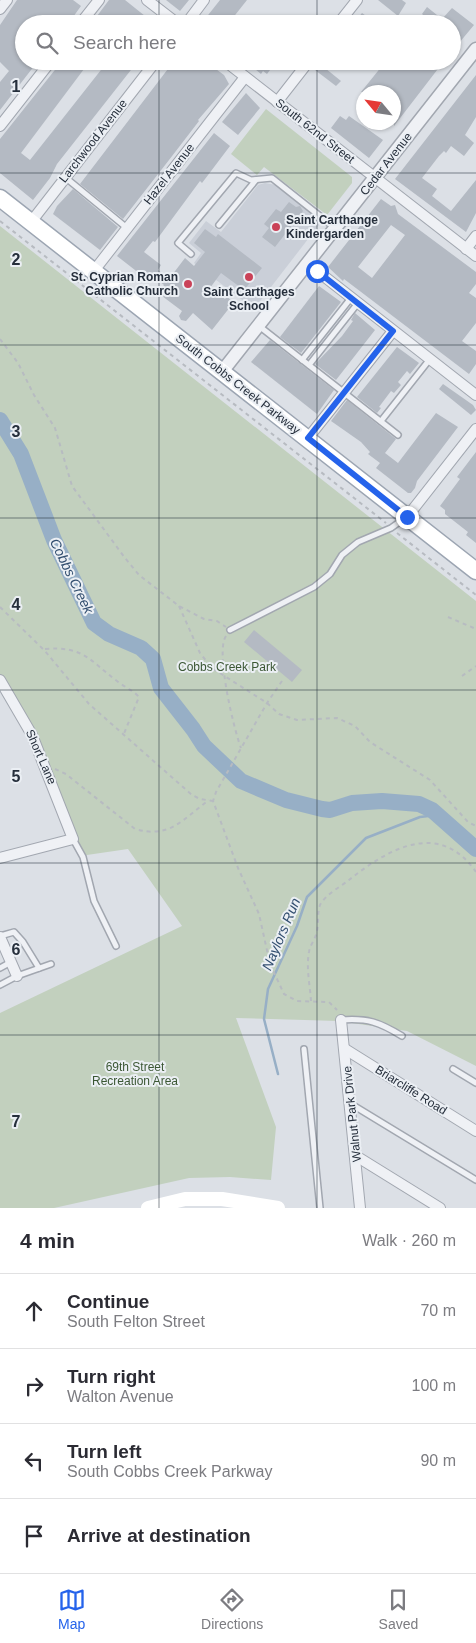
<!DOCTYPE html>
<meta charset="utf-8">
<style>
body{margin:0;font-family:Helvetica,sans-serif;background:#f7f7f7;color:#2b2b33}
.compass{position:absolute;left:356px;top:85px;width:45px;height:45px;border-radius:50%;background:#fff;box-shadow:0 1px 4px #0004;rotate:299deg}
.stop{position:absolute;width:15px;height:15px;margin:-11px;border:4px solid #2563eb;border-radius:50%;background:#fff}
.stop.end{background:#2563eb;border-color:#fff;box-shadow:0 1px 5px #0008}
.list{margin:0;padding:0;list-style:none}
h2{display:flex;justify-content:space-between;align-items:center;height:65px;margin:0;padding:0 20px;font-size:21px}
h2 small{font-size:16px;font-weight:400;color:#7c7c81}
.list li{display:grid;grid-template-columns:32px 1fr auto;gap:15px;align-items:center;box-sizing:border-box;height:75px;padding:0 20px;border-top:1px solid #e1e1e2}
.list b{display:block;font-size:19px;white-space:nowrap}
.list p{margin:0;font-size:16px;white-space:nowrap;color:#7c7c81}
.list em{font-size:16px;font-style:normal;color:#7c7c81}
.icon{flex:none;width:28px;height:28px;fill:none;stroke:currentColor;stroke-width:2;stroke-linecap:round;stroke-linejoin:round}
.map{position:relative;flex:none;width:476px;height:1208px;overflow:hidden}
.search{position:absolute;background:#fff;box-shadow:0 1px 4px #0004;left:15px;right:15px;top:15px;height:55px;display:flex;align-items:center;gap:12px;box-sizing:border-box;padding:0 18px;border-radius:28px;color:#7c7c81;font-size:19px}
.sheet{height:365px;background:#fff}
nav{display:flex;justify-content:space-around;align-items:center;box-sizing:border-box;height:70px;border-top:1px solid #e1e1e2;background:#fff;font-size:14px;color:#7c7c81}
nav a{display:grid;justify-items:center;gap:2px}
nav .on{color:#2563eb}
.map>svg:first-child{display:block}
.built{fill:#cacfd8}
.green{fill:#c2d0be}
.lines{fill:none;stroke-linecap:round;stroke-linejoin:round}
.stream{stroke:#97afc6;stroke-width:2.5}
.river{stroke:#97afc6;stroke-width:16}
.building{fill:#b4bac3;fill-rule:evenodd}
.service-casing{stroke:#a2a7b0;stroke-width:8}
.minor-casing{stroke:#a2a7b0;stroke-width:12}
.tertiary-casing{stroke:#a2a7b0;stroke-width:15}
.primary-casing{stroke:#9ca5b2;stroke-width:19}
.path{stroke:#b7bbc1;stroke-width:2;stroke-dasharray:4 4;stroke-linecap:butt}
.service{stroke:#eff1f5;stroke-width:5}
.minor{stroke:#eff1f5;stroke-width:10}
.tertiary{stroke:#eff1f5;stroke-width:12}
.secondary{stroke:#fff;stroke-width:14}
.primary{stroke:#fff;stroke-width:16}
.route{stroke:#2563eb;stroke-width:6}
.grid{fill:none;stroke:#262f3c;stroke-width:1;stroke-opacity:0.55}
.poi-dot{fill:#ca4258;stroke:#ebeff4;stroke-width:2}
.labels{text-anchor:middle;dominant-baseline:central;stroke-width:4;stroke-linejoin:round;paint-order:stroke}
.street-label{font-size:12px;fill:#262f3c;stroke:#ebeff4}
.poi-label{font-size:12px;font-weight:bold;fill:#262f3c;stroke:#ebeff4;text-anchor:start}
.park-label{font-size:12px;fill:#3b5734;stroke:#ebeff4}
.water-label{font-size:14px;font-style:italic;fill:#324e6f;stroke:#ebeff4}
.grid-label{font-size:16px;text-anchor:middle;font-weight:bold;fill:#262f3c;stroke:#ebeff4;stroke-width:4;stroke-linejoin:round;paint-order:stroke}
</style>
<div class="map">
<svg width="476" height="1208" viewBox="0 0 476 1208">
<rect width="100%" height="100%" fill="#dce0e6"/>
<polygon class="built" points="265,183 276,185 322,221 254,309 194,263 201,253 189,243 206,221 221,232 258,185"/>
<g class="green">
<polygon points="266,109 352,177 352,183 327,215 264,167 257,175 231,154"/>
<polygon points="0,226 476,601 476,1066 407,1031 338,1021 236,1018 276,1127 271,1180 230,1177 189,1178 54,1208 0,1208 0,1013 182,926 128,849 80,856 18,711 0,677"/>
</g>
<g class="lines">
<polyline class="stream" points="278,1074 264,1019 268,989 297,926 307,897 366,838 420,817 437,815"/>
<polyline class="river" points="0,420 21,454 54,540 94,623 109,634 141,648 153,659 161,688 193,729 204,746 241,781 286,800 322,809 330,810 352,803 382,801 419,804 432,810 476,849"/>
</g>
<g class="building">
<polygon points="17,0 73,0 81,6 68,24 24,24 24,61 38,61 0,110 0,82 9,71 0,62 0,25"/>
<polygon points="109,0 125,0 155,24 91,24"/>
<polygon points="166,0 189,0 180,11"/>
<polygon points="220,0 247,0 228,24 201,24"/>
<polygon points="378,0 402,0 406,3 398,16"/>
<polygon points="427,7 442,19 452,8 474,25 459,43 452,38 452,24 434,24 422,14"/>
<polygon points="362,13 377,24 353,24"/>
<polygon points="62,61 90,61 21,153 30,160 108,61 138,61 57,164 50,178 33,200 0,173 0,139"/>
<polygon points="174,61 205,61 224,75 229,84 198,120 199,121 169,160 123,219 80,184"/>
<polygon points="254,61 270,61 273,66 267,74 263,71 261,74 250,65"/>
<polygon points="386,61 444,61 394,126 394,92 361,92"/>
<polygon points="320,64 341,81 336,86 315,70"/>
<polygon points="476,75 476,117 465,135 474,143 464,156 451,146 446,153 444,151 439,156 422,178 437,189 432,196 451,211 476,180 476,213 466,232 395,179"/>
<polygon points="246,93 260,108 238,135 222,122"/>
<polygon points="340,116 346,120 349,116 383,140 369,158 331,128"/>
<polygon points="214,133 230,146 202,183 200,181 155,242 153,241 144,252 161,265 158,270 169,279 185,258 194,266 205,252 194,243 205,229 216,237 218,234 262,268 244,290 221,273 210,288 225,299 227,297 234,302 212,330 193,313 186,321 181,320 179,316 182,311 158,293 164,285 153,276 149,281 117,256"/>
<polygon points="73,189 118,227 100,250 53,214 57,206"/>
<path d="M381,199L391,206L395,205L398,214L476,272V284L469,293L476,298V323L462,341L476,351V364L469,374L344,279L343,281L328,267ZM391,225L405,235L372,278L358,267Z"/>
<polygon points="289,202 296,207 300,206 303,211 275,247 262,237 269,228 264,224 276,209 281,212"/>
<polygon points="319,286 341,302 301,353 280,337"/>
<polygon points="355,313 375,330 336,380 315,364 342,336 353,321 351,320"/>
<polygon points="270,340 334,390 317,414 251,362"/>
<polygon points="397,347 419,363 410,374 407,371 398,382 401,385 394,393 391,391 379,407 381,408 377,413 357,397"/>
<polygon points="443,384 473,405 476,410 471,415 439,389"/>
<polygon points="347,400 396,439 385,453 398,463 436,413 458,427 417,481 415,488 411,493 408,493 376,468 380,463 368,454 370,452 361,442 331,421"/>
<polygon points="476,452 476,543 466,535 468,532 445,514 445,510 440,506 460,479 457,477"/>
<polygon points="254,630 302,670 292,682 244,642"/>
</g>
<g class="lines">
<defs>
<g id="service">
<polyline points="66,178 127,228"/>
<polyline points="219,225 256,180"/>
<polyline points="191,254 178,243 236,173 251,180 272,178 335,228"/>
<polyline points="259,326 398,435"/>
<polyline points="302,360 351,298"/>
<polyline points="309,365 358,303"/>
<polyline points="381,421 430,359"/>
<polyline points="230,630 314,587 330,574 342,555 358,542 391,528 405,518"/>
<polyline points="73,839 83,857 94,901 116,946"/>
<polyline points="0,936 14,932 23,942 39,968"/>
<polyline points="0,968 11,962"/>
<polyline points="0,985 17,976 51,964"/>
<path d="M341,1020C368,1018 379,1022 402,1036"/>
<polyline points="304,1049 320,1208"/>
<polyline points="453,1069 476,1083"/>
<polyline points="351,1104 476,1180"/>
</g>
<g id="minor">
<polyline points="147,0 178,24"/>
<polyline points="0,9 7,0"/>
<polyline points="80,24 99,0"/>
<polyline points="186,24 204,0"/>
<polyline points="338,24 357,0"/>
<polyline points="225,61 476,256"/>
<polyline points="277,102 309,61"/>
<polyline points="0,126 51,61"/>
<polyline points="31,222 156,61"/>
<polyline points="466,249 476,236"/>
<polyline points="307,263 476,395"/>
<polyline points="93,272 245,77"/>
<polyline points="308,438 393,331"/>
<polyline points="407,517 476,429"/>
<polyline points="0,680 32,735 73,839 0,858"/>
<polyline points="0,937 17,976"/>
<polyline points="341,1020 360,1208"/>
<polyline points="345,1049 476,1131"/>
<polyline points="356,1156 440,1208"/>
</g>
<polyline id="tertiary" points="221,373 476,49"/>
<polyline id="primary" points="0,198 476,571"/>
</defs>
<use href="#service" class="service-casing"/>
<use href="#minor" class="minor-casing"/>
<use href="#tertiary" class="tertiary-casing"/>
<use href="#primary" class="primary-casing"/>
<g class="path">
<polyline points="0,221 386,523"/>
<polyline points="0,339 18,363 34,395 55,428 72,486 125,558 139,575 179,606 204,619 217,621 226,627"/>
<polyline points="397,533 476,595"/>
<polyline points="179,606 200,653 212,668 267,703 279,714 297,720 337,718 355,726 370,742 430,780 468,822 476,826"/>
<polyline points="0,607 45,651 89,704 192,795 200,799 213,801"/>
<polyline points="448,617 476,629"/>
<path d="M226,636C215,651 234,730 241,748"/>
<path d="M45,649C84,646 89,660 117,681C124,687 133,690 139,697L123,736"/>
<polyline points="462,676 476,666"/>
<polyline points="282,681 267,703 216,792 213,801 238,868 259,914 270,964 284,994 297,1001 329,1002 337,1010"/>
<path d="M55,769L66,774L135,829C170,839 183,819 209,800"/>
<path d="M311,1001C310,985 306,968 309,952C310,945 316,938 317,931C319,923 317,913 320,905C325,895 340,887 349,880C388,849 439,819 476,872"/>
</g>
<use href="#service" class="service"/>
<use href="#minor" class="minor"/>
<use href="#tertiary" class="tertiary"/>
<polyline class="secondary" points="148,1208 185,1199 222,1199 278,1208"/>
<use href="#primary" class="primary"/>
</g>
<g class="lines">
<polyline class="route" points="317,271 393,331 308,438 407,517"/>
</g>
<path class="grid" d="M159,0V24M317,0V24M159,61V1208M317,61V1208M0,173H476M0,345H476M0,518H476M0,690H476M0,863H476M0,1035H476"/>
<g class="poi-dot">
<circle cx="276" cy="227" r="5"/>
<circle cx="249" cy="277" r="5"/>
<circle cx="188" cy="284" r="5"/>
</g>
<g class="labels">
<g class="street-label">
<text transform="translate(315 131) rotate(38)">South 62nd Street</text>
<text transform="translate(93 141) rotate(-52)">Larchwood Avenue</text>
<text transform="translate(386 164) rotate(-52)">Cedar Avenue</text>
<text transform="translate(169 174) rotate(-52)">Hazel Avenue</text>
<text transform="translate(238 384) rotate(38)">South Cobbs Creek Parkway</text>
<text transform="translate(41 757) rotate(66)">Short Lane</text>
<text transform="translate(411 1090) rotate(32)">Briarcliffe Road</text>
<text transform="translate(352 1114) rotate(-96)">Walnut Park Drive</text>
</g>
<g class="poi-label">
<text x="286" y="220">Saint Carthange<tspan x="286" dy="14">Kindergarden</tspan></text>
<text x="178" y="277" text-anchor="end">St. Cyprian Roman<tspan x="178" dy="14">Catholic Church</tspan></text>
<text x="249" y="292" text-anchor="middle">Saint Carthages<tspan x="249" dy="14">School</tspan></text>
</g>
<g class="park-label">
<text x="227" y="667">Cobbs Creek Park</text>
<text x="135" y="1067">69th Street<tspan x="135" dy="14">Recreation Area</tspan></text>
</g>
<g class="water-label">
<text transform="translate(72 576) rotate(64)">Cobbs Creek</text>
<text transform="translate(281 934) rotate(-67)">Naylors Run</text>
</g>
</g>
<g class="grid-label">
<text x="16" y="92">1</text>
<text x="16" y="265">2</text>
<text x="16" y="437">3</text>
<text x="16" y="610">4</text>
<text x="16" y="782">5</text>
<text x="16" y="955">6</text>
<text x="16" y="1127">7</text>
</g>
</svg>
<svg class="compass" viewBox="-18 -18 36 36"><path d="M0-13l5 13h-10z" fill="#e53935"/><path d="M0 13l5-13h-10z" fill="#7c7c81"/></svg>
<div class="stop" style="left:317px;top:271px"></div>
<div class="stop end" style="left:407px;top:517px"></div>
<div class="search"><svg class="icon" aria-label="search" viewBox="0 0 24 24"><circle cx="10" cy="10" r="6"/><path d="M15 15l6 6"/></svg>Search here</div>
</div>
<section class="sheet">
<h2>4 min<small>Walk · 260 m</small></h2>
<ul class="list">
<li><svg class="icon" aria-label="ahead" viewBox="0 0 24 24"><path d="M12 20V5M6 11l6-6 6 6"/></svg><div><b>Continue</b><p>South Felton Street</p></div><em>70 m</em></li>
<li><svg class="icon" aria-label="right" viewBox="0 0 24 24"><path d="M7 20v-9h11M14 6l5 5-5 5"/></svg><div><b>Turn right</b><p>Walton Avenue</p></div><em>100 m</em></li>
<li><svg class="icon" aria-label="left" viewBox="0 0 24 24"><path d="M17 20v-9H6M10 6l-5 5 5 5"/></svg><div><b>Turn left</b><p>South Cobbs Creek Parkway</p></div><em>90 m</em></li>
<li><svg class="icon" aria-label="arrive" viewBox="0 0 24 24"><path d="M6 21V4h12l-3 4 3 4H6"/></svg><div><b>Arrive at destination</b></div></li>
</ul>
</section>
<nav>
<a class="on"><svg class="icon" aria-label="map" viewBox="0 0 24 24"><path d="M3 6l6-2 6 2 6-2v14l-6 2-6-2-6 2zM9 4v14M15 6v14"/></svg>Map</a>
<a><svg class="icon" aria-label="directions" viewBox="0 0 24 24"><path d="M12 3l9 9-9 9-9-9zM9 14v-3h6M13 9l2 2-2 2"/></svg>Directions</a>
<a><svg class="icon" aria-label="saved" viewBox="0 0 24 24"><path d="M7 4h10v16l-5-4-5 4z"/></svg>Saved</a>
</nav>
